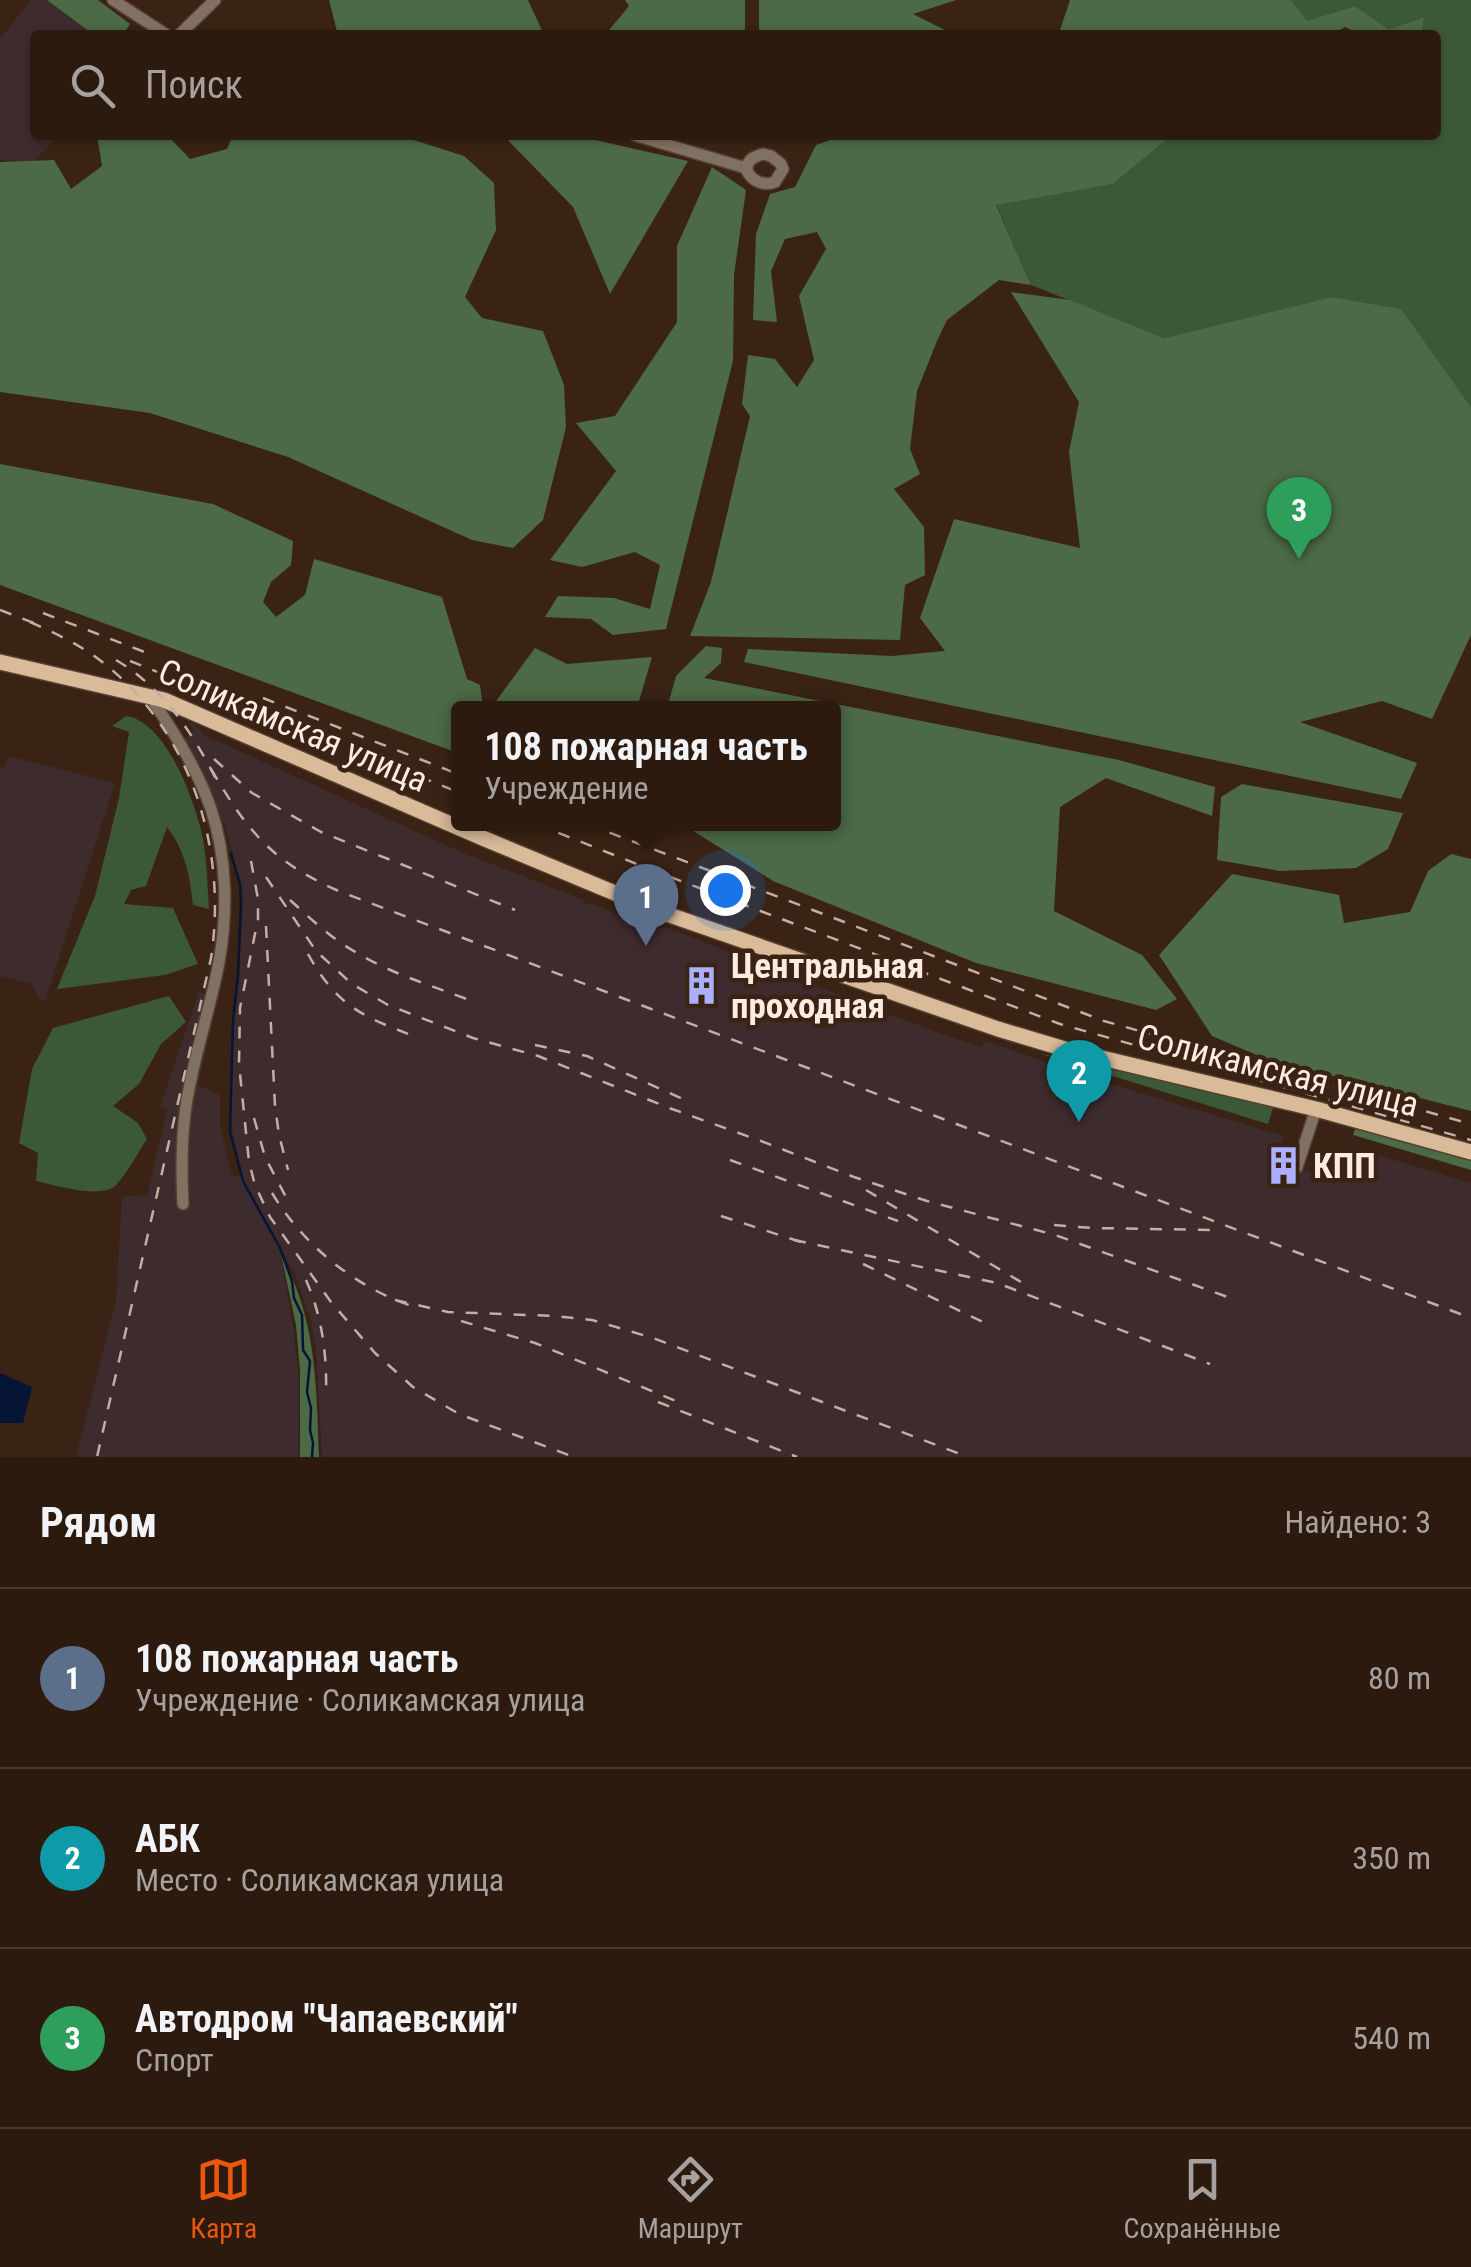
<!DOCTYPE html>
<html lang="ru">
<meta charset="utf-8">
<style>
body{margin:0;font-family:"Roboto Condensed",sans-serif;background:#38271d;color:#f1f3f6}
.you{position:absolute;left:725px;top:890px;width:35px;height:35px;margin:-25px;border:8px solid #fff;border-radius:50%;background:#1a73e8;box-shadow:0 0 0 15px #1a73e833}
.badge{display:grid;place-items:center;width:65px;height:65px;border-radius:50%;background:#ea580c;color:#fff;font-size:32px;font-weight:700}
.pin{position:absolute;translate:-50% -82px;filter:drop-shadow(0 2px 5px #0008)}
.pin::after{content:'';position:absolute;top:52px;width:35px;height:30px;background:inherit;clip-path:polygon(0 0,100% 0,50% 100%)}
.popup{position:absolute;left:451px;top:701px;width:390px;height:130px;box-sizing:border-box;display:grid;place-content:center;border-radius:10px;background:#2c1a0f;filter:drop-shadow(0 2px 8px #0005);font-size:32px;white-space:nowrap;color:#a6a19e}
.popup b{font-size:38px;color:#f1f3f6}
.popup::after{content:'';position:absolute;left:50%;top:100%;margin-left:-20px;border:20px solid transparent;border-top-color:#2c1a0f}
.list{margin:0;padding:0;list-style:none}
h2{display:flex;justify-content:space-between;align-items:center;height:130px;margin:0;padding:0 40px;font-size:42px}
h2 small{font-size:32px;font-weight:400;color:#a6a19e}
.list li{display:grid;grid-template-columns:65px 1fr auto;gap:30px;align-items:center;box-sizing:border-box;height:180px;padding:0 40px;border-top:2px solid #48382f}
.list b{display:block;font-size:38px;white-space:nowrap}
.list p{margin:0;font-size:32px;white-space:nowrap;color:#a6a19e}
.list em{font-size:32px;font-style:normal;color:#a6a19e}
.icon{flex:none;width:55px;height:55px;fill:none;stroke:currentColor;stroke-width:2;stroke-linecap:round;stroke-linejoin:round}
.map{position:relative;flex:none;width:1471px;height:1457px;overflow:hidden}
.search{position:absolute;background:#2c1a0f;box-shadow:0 2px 8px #0004;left:30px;right:30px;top:30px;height:110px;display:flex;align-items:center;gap:25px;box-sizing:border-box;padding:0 35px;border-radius:10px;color:#a6a19e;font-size:38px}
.sheet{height:670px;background:#2c1a0f}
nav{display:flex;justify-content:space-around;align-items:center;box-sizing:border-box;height:140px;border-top:2px solid #48382f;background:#2c1a0f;font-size:28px;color:#a6a19e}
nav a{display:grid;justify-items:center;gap:5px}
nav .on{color:#ea580c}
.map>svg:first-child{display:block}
.industrial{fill:#3e2b2e}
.green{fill:#3c5937}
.forest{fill:#4c6a46}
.water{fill:#071535}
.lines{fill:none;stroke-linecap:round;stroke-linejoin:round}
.stream{stroke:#071535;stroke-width:2.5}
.minor-casing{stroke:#553f31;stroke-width:14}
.major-casing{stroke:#553f31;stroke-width:18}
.minor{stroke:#807162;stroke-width:11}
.major{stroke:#d9ba99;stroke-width:15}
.rail{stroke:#c1afa3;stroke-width:2.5;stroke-dasharray:12 12;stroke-linecap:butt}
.labels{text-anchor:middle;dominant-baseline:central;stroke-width:9;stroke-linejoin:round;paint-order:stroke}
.street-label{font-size:35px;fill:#fbebe1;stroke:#3a2314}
.poi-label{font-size:35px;font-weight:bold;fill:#fbebe1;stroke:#3a2314;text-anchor:start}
</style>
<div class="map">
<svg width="1471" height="1457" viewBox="0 0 1471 1457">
<rect width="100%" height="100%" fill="#3a2314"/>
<g class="industrial">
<polygon points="31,0 47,0 94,35 35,35 35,135 59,135 32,163 0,160 0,39"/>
<polygon points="193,722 204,735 461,852 584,900 583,903 591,905 592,904 656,929 657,927 665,927 843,996 843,998 982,1048 985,1041 1104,1082 1284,1136 1277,1159 1315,1174 1324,1150 1346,1159 1351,1147 1471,1183 1471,1457 322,1457 316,1349 311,1321 296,1277 279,1245 293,1326 299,1381 298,1457 76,1457 116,1300 122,1197 147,1195 167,1110 160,1107 199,992 218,998 198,1085 220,1095 220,1125 232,1176 243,1176 232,1130 231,1114 234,1011 239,983 243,892 226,828 191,750 183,740 194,732 190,724"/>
<polygon points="9,756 115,783 45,1001 40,1000 32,984 0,976 0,769 3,768"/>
</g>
<g class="green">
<polygon points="1291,0 1471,0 1471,407 1400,309 1342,299 1313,302 1164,338 1031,285 996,204 1113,184 1172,135 1436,135 1436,35 1422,35 1424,17 1389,29 1355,6 1307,22"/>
<path d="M126,716C165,721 193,797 201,830C207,855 207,883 209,909L193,905C190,876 185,850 167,827L146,886L131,890L124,904L173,908L198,964L165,975L57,989L95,896L119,798L129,732L112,726Z"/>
<path d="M169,996L186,1022L161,1044L139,1084L113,1106L138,1123L147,1139C137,1154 127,1174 115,1186C100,1199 54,1185 36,1181L38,1153L19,1143L32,1069L53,1028Z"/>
<polygon points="1038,1053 1292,1109 1291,1112 1273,1108 1268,1124"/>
</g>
<g class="forest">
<polygon points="47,0 98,0 130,24 123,35 94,35"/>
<polygon points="329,0 528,0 544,35 338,35"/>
<polygon points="625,0 745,0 745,35 605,35 629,6"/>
<polygon points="759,0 956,0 913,14 955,35 759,35"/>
<path d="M1070,0H1291L1307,21L1355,6L1389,29L1424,17L1422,35H1361L1345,27C1320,44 1268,33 1239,30L1236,35H1038L1060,30Z"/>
<polygon points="97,135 167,135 190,159 227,149 233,135 398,135 464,156 494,183 496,230 465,297 482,318 543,331 564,385 566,427 543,520 513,548 472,540 288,457 150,413 0,392 0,162 54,160 71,189 102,166"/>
<polygon points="503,135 573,135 688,161 610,294 573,207"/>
<polygon points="844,135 1172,135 1113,184 996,205 1031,285 999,280 947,320 937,341 917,391 910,449 920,474 894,489 924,527 925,575 905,585 900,640 690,636 711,582 750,416 742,404 748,355 775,359 797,387 814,360 799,296 826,249 817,232 785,239 771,271 777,322 753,320 756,234 770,194 795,187 816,145"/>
<polygon points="712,167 746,190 734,275 733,361 666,629 613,635 591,619 545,617 558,596 614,598 650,609 660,565 635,552 582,567 550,560 616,471 576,423 615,416 677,322 677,246"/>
<polygon points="1011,292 1070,300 1164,338 1332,297 1401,309 1471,407 1471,635 1432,719 1382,701 1300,722 1417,763 1401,799 744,662 748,649 892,656 945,651 920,618 954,519 1080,548 1069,452 1079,402"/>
<polygon points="0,464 213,504 293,541 291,565 271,582 263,602 276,617 305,595 314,559 442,597 467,679 480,685 483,708 458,708 458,753 0,585"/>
<polygon points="706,646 722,648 721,663 704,678 1119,760 1215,787 1212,816 1106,778 1060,807 1054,911 1142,955 1177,999 1156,1010 976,963 773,881 682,824 834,824 834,708 667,708 676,676"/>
<polygon points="535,648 567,664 652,657 637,708 491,708"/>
<polygon points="1242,784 1403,813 1388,849 1356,868 1280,871 1217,860 1221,797"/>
<polygon points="1451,854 1471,859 1471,1111 1266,1059 1212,1036 1159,955 1232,874 1339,895 1344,923 1410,912 1428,871"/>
<polygon points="1356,1126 1471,1160 1471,1170 1353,1135"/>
<path d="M281,1254C317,1322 316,1383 319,1457H300V1370L296,1325Z"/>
</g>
<polygon class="water" points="0,1373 32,1387 23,1423 0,1423"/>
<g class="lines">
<polyline class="stream" points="231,854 240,884 241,904 238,974 233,1021 230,1132 243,1181 280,1248 292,1281 294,1298 302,1315 303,1350 310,1361 307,1392 311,1408 310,1430 313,1443 312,1457"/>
<defs>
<g id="minor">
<polyline points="113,0 167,35"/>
<polyline points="179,35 215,0"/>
<polyline points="634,135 746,168"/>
<path d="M763,154L771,156L781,164L783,169L775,182C764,186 753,182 747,171C746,160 753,157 763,154Z"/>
<path d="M149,695C173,731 197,768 211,809C227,857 228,913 219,962C211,1005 197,1046 189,1089C181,1127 181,1165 183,1204"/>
<polyline points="1297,1167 1316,1109"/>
</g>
<polyline id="major" points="0,662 164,700 485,839 658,911 998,1029 1068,1050 1316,1109 1471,1152"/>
</defs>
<use href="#minor" class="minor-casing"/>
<use href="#major" class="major-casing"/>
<use href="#minor" class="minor"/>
<use href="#major" class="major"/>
<g class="rail">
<polyline points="0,610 42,626"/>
<polyline points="43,613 155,656"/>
<path d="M30,622C53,632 76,643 97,658C190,727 228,847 211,958L97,1457"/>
<path d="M116,660C163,688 193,733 217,781"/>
<polyline points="130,661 458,792"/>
<polyline points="263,698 458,774"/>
<polyline points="214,759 252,793 321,832 515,910"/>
<path d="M211,769C248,832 272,862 341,892L1471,1318"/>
<polyline points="536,824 657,872 1060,1024 1471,1140"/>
<polyline points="587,824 1104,1021 1471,1124"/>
<polyline points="251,861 258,899 258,919 240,1008 239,1064 249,1162 255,1185 270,1217 331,1302 375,1353 413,1387 459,1414 574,1457"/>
<polyline points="266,877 316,951 352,984 388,1005 473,1038 538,1056 672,1109 761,1141 854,1177 927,1201 1055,1235 1236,1300"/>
<path d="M290,900C311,919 332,939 357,953C392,974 433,986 472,1001"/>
<polyline points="266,926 275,1106 279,1135 288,1170"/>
<path d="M308,954C338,1008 364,1017 419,1038"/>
<polyline points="535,1045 587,1056 685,1100"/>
<polyline points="254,1118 265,1157 288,1201"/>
<polyline points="730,1160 898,1221"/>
<polyline points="866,1190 1021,1282"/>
<path d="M272,1193C303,1244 352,1285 409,1305"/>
<polyline points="721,1216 807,1244"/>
<polyline points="1054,1225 1092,1228 1214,1230"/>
<polyline points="794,1240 997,1283 1210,1364"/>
<polyline points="863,1264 987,1324"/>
<path d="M306,1280C323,1319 327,1356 326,1397"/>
<polyline points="395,1300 448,1312 555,1316 592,1320 653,1338 968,1457"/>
<polyline points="461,1321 535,1343 676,1401"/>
<polyline points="658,1402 797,1457"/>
</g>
</g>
<defs>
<symbol id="building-bare" viewBox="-9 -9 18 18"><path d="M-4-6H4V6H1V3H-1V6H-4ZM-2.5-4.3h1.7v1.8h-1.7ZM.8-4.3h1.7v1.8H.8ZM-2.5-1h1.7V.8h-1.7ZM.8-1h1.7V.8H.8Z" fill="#aab0fb" stroke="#3a2314" stroke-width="2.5" paint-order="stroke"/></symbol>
</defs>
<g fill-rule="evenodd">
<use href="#building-bare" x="674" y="958" width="55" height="55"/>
<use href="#building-bare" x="1256" y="1138" width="55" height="55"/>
</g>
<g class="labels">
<g class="street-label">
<text transform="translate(293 726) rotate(23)">Соликамская улица</text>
<text transform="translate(1278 1071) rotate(14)">Соликамская улица</text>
</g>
<g class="poi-label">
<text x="731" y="966">Центральная<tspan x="731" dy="40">проходная</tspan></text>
<text x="1313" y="1166">КПП</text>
</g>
</g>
</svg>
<div class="you"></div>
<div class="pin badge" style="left:646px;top:946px;background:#5c6f8a">1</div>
<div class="popup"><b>108 пожарная часть</b>Учреждение</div>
<div class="pin badge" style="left:1079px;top:1122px;background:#0f9aa8">2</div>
<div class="pin badge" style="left:1299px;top:559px;background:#2e9e5b">3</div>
<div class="search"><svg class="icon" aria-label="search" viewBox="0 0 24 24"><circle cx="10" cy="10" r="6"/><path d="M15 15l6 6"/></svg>Поиск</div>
</div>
<section class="sheet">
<h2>Рядом<small>Найдено: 3</small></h2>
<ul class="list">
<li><span class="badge" style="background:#5c6f8a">1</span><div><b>108 пожарная часть</b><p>Учреждение · Соликамская улица</p></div><em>80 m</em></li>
<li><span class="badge" style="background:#0f9aa8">2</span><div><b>АБК</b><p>Место · Соликамская улица</p></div><em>350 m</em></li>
<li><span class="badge" style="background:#2e9e5b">3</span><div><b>Автодром &quot;Чапаевский&quot;</b><p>Спорт</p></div><em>540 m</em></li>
</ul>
</section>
<nav>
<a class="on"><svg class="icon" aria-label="map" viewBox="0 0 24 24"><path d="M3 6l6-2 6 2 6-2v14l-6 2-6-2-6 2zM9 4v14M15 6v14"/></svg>Карта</a>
<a><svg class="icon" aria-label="directions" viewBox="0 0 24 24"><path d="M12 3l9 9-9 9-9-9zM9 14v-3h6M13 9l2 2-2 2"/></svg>Маршрут</a>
<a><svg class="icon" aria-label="saved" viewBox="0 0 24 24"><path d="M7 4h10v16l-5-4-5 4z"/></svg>Сохранённые</a>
</nav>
